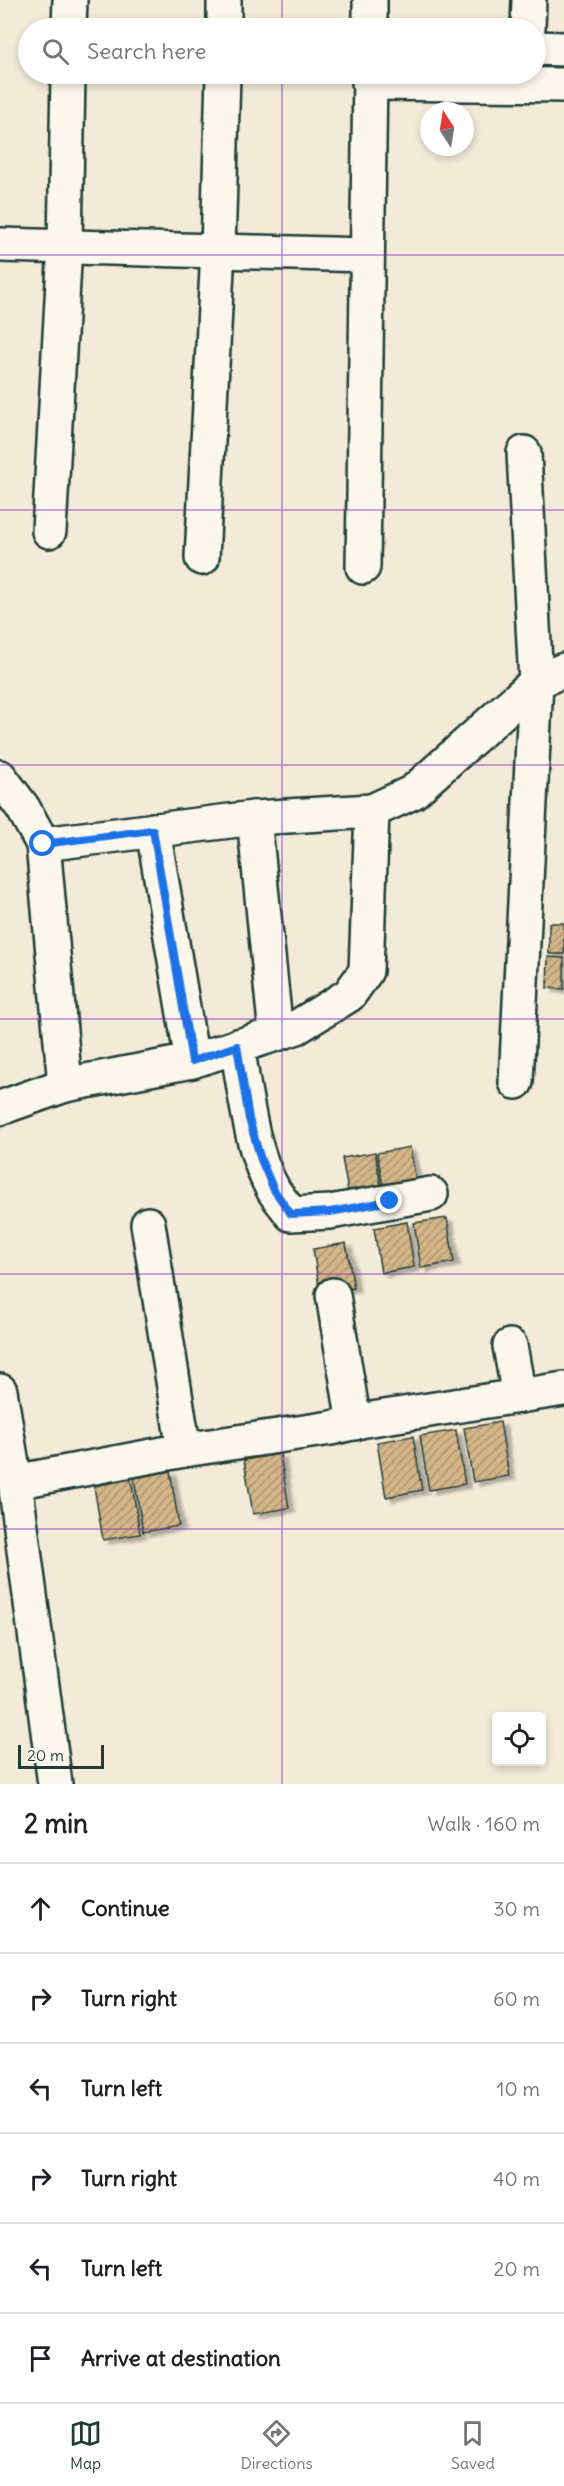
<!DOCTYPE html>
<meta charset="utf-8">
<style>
body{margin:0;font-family:Delius,sans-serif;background:#f6f6f6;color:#202124}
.controls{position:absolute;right:18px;bottom:18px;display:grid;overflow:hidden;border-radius:6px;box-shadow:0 3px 9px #0003}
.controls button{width:54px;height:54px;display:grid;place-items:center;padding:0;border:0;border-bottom:2px solid #e0e0e0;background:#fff;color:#202124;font:30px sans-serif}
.compass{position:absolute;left:420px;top:102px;width:54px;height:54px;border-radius:50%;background:#fff;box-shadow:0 3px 9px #0003;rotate:348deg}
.scale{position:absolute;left:18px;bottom:15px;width:86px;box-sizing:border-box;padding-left:6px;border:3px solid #1f3d34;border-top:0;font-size:16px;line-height:21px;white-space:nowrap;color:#1f3d34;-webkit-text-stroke:4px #fbf7ec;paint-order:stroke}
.stop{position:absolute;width:18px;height:18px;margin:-14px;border:4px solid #1a73e8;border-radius:50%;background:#fff}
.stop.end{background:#1a73e8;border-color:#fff;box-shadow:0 2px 6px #0008}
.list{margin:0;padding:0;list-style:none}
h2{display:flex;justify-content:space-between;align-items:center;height:78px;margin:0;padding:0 24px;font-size:26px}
h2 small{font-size:20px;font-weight:400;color:#757577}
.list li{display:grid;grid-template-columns:39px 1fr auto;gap:18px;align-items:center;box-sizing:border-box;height:90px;padding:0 24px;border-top:2px solid #e0e0e0}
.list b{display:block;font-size:22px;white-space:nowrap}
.list em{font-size:20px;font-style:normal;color:#757577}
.icon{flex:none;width:33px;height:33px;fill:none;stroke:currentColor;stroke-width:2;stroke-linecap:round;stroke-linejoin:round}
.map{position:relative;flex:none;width:564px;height:1784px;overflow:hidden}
.search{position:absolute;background:#fff;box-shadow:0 3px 9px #0003;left:18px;right:18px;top:18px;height:66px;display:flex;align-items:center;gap:15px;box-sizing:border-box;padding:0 21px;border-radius:33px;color:#757577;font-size:22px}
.sheet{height:618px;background:#fff}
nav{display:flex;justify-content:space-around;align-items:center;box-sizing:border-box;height:84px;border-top:2px solid #e0e0e0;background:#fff;font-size:16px;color:#757577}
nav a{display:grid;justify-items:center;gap:3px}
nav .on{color:#1f3d34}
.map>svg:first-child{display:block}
.building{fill:url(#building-hatch);stroke:#1f3d34;stroke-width:1.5;filter:url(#shadow)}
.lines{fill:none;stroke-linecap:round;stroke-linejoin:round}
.minor-casing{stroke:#1f3d34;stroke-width:38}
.minor{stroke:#fbf7ec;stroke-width:33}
.route{stroke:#1a73e8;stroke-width:8}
.grid{fill:none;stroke:#7b2cbf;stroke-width:1.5;stroke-opacity:0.55}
</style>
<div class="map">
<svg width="564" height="1784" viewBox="0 0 564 1784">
<defs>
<pattern id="building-hatch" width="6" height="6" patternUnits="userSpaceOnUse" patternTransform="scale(1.5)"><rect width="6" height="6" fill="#d4b588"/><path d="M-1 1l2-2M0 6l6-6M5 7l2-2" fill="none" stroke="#ab9470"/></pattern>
<filter id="shadow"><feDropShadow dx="6" dy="4" stdDeviation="1.5" flood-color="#0004"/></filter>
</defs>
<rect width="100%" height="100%" fill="#f3ead8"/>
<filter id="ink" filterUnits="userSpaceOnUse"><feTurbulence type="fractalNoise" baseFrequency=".0167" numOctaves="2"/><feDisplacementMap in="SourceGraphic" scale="12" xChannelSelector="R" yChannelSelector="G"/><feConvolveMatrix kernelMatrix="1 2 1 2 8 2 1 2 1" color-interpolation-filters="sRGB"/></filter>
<g filter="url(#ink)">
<g class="building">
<rect x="549" y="923" width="15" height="31"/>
<polygon points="548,957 564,958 564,989 547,988"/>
<polygon points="410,1147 418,1192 385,1197 377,1153"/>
<polygon points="375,1152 383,1197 350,1202 342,1158"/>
<polygon points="447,1218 454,1262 421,1268 414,1223"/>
<polygon points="407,1222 414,1267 381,1273 374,1228"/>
<polygon points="346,1243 354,1288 320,1293 313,1249"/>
<polygon points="500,1422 509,1476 473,1482 464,1428"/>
<polygon points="456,1430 465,1484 429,1490 420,1436"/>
<polygon points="413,1436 422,1490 386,1497 377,1442"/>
<polygon points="280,1454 289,1508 253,1514 244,1460"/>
<polygon points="170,1471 179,1526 143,1532 134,1478"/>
<polygon points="131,1479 140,1534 103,1540 94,1486"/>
</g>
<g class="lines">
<defs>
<g id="minor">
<polyline points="69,28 70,0"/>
<polyline points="224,28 224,0"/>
<polyline points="370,28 370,0"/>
<polyline points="528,28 529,0"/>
<polyline points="536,48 564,49"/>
<polyline points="369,83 564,85"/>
<polyline points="0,245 367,255"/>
<polyline points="49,531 65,246 68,74"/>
<polyline points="202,558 218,250 223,74"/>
<polyline points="363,567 370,74"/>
<polyline points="0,777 23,808 43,844 65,1085 0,1108"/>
<polyline points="153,830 192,1061"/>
<polyline points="43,844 254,818 372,811 413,792 536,682 564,670"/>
<polyline points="276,1034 297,1027 349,995 366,971 372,811"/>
<path d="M237,1046C245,1091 251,1152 274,1191C279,1199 286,1206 291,1214L330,1212L431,1194"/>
<polyline points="516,1082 536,682 524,453"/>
<polyline points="65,1085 192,1061 276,1034 254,818"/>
<polyline points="148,1224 184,1450"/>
<polyline points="333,1295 354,1423"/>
<polyline points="510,1346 519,1396"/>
<polyline points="0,1391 15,1482 55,1784"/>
<polyline points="15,1482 184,1450 331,1428 365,1420 564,1389"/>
</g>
</defs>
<use href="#minor" class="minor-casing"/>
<use href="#minor" class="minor"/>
</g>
</g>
<g class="lines" filter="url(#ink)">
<polyline class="route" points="43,844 153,830 192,1061 237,1046 249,1119 261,1160 274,1190 291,1214 330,1212 390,1201"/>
</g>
<path class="grid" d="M282,0V28M282,74V1784M0,255H564M0,510H564M0,765H564M0,1019H564M0,1274H564M0,1529H564"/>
</svg>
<div class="controls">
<button><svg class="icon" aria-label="locate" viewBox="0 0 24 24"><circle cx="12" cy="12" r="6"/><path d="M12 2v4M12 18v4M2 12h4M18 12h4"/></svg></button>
</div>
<svg class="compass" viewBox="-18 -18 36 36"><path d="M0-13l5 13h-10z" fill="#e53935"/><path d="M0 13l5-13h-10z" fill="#757577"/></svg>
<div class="scale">20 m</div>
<div class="stop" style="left:43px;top:844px"></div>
<div class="stop end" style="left:390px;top:1201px"></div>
<div class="search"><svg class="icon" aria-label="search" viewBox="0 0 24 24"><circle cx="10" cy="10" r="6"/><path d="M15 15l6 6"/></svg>Search here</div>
</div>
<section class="sheet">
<h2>2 min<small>Walk · 160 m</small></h2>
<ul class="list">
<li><svg class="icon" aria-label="ahead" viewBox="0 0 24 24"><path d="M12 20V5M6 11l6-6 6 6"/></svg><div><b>Continue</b></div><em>30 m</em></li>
<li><svg class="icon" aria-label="right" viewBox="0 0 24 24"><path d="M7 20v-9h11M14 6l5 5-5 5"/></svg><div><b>Turn right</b></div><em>60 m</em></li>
<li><svg class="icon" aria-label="left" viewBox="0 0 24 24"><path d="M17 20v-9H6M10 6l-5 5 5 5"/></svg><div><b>Turn left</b></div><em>10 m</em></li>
<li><svg class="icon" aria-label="right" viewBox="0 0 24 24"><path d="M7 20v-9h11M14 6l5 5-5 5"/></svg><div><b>Turn right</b></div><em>40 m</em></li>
<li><svg class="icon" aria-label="left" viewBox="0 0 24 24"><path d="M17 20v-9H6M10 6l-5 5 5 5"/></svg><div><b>Turn left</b></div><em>20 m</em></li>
<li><svg class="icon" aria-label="arrive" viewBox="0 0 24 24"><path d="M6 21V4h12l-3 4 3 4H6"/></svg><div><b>Arrive at destination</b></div></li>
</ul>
</section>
<nav>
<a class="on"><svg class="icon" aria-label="map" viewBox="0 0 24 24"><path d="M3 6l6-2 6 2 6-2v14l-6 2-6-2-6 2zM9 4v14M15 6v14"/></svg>Map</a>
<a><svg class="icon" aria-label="directions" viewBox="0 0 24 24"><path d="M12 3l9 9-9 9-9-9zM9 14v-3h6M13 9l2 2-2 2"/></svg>Directions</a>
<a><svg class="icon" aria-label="saved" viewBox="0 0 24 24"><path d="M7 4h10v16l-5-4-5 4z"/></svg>Saved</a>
</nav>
